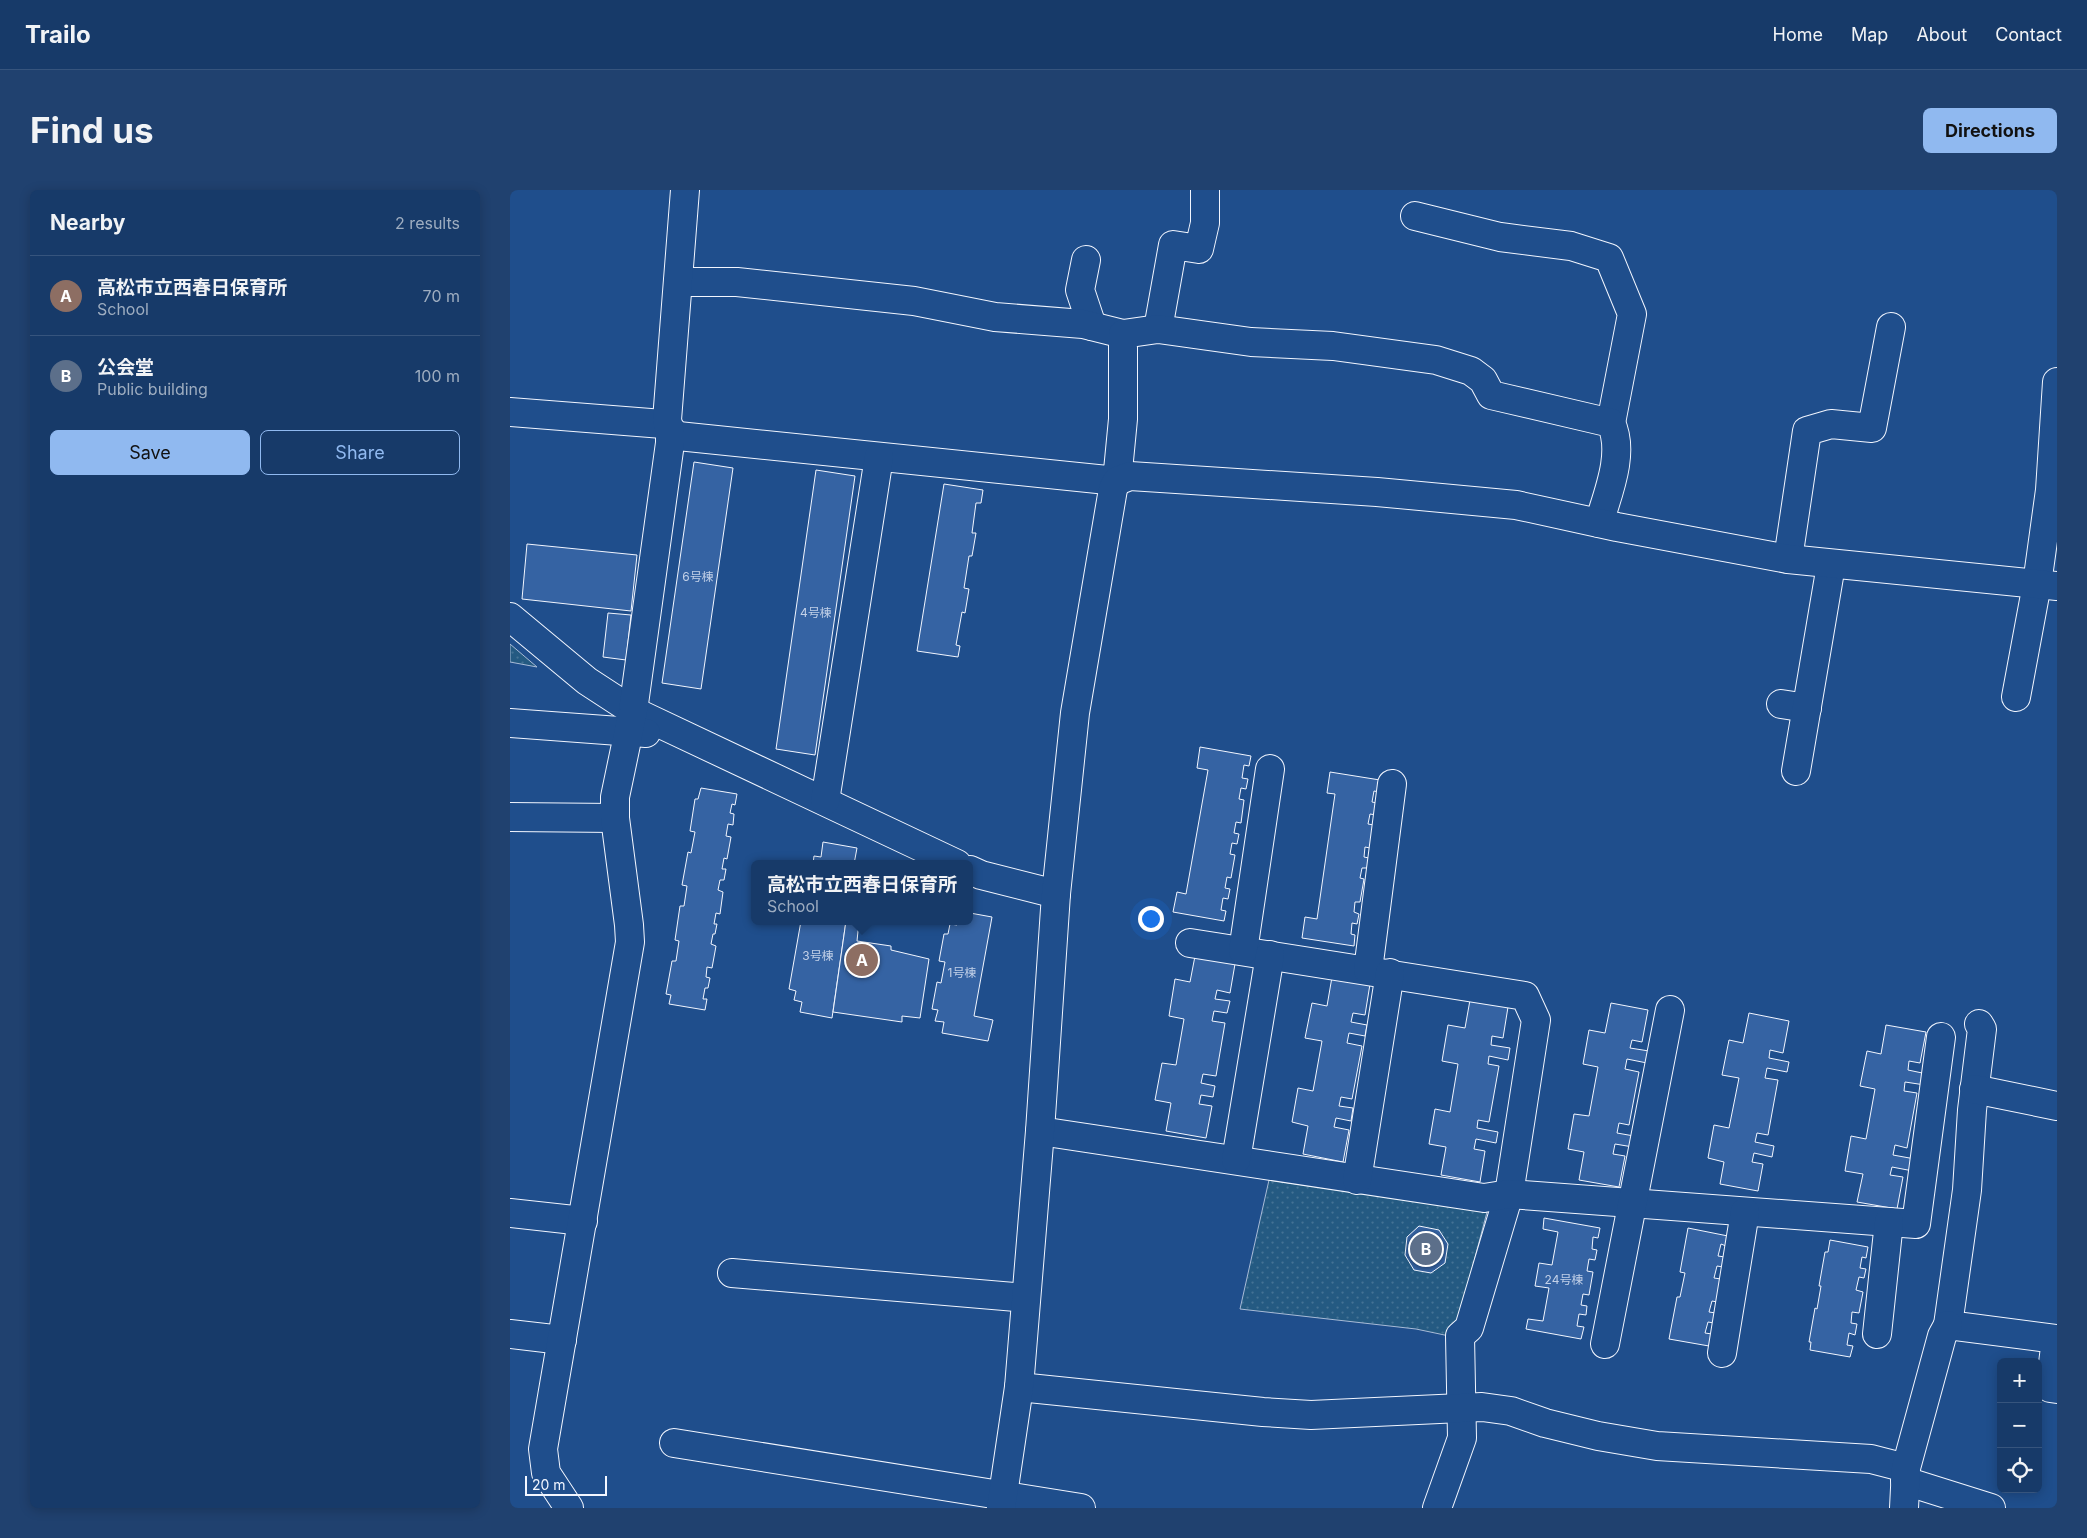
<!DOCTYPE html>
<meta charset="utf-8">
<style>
body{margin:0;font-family:Inter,"Noto Sans JP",sans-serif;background:#20416f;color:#f1f3f6}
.controls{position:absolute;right:15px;bottom:15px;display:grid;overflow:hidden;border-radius:8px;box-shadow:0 2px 12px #0003}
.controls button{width:45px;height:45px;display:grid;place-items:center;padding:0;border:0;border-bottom:1px solid #36547d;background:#173a69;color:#f1f3f6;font:25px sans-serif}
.scale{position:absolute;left:15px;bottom:12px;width:82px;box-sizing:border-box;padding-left:5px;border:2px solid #f2f6ff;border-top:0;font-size:14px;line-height:18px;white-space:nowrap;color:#f2f6ff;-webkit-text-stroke:4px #1f4e8c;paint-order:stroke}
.you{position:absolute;left:640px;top:728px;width:18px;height:18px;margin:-12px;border:4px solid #fff;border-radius:50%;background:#1a73e8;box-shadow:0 0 0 8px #1a73e833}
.badge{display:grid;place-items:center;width:32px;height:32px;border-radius:50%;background:#90b9f0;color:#fff;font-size:16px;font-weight:700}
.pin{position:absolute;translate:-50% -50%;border:2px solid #fff;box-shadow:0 1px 5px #0006}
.popup{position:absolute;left:241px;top:670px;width:222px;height:65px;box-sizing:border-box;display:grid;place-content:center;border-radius:8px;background:#173a69;filter:drop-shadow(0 1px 4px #0005);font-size:16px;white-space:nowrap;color:#9eadc0}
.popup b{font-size:19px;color:#f1f3f6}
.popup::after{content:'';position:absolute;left:50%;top:100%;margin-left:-10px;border:10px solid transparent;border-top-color:#173a69}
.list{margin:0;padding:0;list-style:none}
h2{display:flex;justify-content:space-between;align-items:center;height:65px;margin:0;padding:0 20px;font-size:21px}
h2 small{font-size:16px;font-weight:400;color:#9eadc0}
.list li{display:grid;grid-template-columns:32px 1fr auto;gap:15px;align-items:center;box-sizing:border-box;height:80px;padding:0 20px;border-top:1px solid #36547d}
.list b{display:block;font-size:19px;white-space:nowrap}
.list p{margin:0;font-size:16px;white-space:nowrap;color:#9eadc0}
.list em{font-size:16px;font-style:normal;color:#9eadc0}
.actions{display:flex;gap:10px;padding:15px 20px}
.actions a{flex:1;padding:11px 0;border:1px solid #90b9f0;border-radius:8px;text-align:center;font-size:18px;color:#90b9f0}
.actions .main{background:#90b9f0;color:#111}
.icon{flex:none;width:28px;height:28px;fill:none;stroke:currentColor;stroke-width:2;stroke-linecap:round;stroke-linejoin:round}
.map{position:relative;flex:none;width:1547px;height:1318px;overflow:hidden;border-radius:8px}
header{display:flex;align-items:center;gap:30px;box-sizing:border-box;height:70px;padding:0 25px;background:#173a69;border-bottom:1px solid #36547d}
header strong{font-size:24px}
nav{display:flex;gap:28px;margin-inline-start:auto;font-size:18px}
.intro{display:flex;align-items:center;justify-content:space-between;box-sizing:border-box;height:120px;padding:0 30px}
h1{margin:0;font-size:35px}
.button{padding:12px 22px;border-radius:8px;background:#90b9f0;color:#111;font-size:18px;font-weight:700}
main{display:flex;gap:30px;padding:0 30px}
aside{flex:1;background:#173a69;border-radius:8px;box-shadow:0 2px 12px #0003}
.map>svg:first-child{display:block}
.park{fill:url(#park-dots);stroke:#a8bbd7}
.building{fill:#3563a3;stroke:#f2f6ff}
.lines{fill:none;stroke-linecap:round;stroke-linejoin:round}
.minor-casing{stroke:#f2f6ff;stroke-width:30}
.minor{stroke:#1f4e8c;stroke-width:28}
.labels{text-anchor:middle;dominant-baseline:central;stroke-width:4;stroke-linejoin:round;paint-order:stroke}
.number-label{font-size:12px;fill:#c3d1e8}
</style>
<header>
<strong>Trailo</strong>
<nav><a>Home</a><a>Map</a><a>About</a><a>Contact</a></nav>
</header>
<div class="intro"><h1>Find us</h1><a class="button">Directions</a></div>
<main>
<aside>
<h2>Nearby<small>2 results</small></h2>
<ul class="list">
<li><span class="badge" style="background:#8d6e63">A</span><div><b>高松市立西春日保育所</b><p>School</p></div><em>70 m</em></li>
<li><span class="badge" style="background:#5c6f8a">B</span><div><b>公会堂</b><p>Public building</p></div><em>100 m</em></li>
</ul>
<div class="actions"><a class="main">Save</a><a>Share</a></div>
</aside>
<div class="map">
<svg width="1547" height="1318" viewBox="0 0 1547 1318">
<defs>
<pattern id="park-dots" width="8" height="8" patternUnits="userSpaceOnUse" patternTransform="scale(1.25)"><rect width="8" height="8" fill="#245a82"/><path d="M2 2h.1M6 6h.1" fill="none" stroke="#447295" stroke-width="1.8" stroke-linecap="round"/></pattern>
</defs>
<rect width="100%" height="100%" fill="#1f4e8c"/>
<g class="park">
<polygon points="0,454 27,477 0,472"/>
<polygon points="759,990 977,1022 944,1147 906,1139 730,1119"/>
</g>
<g class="building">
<polygon points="184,272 223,278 191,499 152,493"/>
<polygon points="306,280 345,286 305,565 266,559"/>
<polygon points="434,294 473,300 471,313 466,313 462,343 466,343 462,366 459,366 454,398 459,399 455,423 452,422 446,455 450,456 448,467 407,461"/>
<polygon points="17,354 127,365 121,421 12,409"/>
<polygon points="98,423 121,425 116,470 93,467"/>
<polygon points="690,557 741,566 739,576 734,575 732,588 738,589 736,599 731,598 729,609 734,610 731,633 726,632 724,643 729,644 727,654 722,653 720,664 725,665 721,688 717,687 715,698 720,699 718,709 713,708 711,720 716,721 714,731 663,722 667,702 676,704 698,580 687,578"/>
<polygon points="820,582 870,590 869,602 864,601 862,612 867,613 866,625 860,624 858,634 864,635 860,658 855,657 854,667 859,668 857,678 852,678 850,688 854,689 850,712 845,712 844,722 849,724 847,734 842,733 841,744 845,745 844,756 792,748 795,727 807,729 825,604 817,603"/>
<polygon points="191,598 227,604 225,615 222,614 220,623 224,624 223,635 218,634 216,646 221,647 217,669 214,668 212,679 216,679 214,690 210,690 208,700 213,702 210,724 206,723 204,734 207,734 205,744 203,744 201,754 206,756 202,778 197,777 196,787 200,788 198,798 195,798 193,809 197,809 195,820 159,814 161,805 156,804 162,771 166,771 169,751 165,750 170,716 174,716 177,696 172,695 178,662 181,663 185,642 180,641 185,609 188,609"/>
<polygon points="313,652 347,658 344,674 303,674 304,666 311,667"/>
<polygon points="460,723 482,727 464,826 483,830 478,851 432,843 434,832 425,831 428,820 422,819 427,792 431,793 435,772 429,771 434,744 438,744 440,734 447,735 448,731 460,731"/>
<polygon points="291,731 336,731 322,828 290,822 292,812 284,810 286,801 279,799"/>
<polygon points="336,731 349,731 347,751 381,756 381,760 419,769 410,828 392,826 392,832 323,822"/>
<polygon points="685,766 725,774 720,803 707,800 705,809 720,811 717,823 704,821 702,831 715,833 706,886 693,884 691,893 705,896 703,907 691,905 689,914 702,916 696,948 656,941 661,913 645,910 652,873 666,875 674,829 659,826 665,789 680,792"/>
<polygon points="822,787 860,794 855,825 843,823 841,832 857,835 855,846 839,843 837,853 852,856 842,909 831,907 829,916 843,918 841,931 826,928 824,937 839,940 833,972 793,964 798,936 782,932 788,898 803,901 812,851 795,848 802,813 817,816"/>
<polygon points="960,810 998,817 993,848 982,846 981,855 1000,858 998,870 979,866 978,874 989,876 979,932 968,930 967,938 988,942 986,953 966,949 964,959 975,961 970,992 931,985 936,957 919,954 925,919 940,922 948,874 932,871 938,835 955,838"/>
<polygon points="1101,813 1138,820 1132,852 1122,850 1120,858 1139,861 1137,873 1117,869 1115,879 1129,882 1119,935 1109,933 1107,943 1124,946 1123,957 1105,954 1103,964 1115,966 1109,997 1069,990 1074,962 1058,959 1064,924 1079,926 1088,877 1073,874 1079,840 1095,843"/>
<polygon points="1239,823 1279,831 1273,863 1260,860 1259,868 1279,872 1277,882 1257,878 1255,888 1268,890 1258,945 1247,943 1245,952 1264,956 1262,967 1244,963 1242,972 1253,974 1248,1001 1210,994 1214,972 1198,968 1204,935 1219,938 1229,888 1212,885 1219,850 1233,853"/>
<polygon points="1376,835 1416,842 1410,873 1399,871 1398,880 1417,884 1415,895 1395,892 1394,901 1407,903 1397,958 1385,955 1383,965 1405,969 1403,981 1382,977 1380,985 1393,987 1387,1019 1347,1012 1353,984 1335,981 1341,946 1356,949 1365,899 1350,896 1357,861 1371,864"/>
<polygon points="1034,1028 1090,1038 1088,1048 1083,1047 1082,1059 1087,1060 1085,1070 1079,1069 1077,1081 1083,1082 1079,1105 1073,1104 1071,1115 1077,1116 1076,1125 1069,1124 1067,1136 1074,1137 1071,1149 1016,1139 1018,1129 1033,1131 1039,1098 1025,1096 1029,1073 1042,1075 1048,1042 1033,1039"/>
<polygon points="909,1036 929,1040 938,1054 935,1073 921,1083 904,1080 895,1065 897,1047"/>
<polygon points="1178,1038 1218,1046 1216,1056 1211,1054 1208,1066 1215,1067 1213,1077 1207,1076 1204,1088 1211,1089 1207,1112 1202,1111 1199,1122 1206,1123 1204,1133 1198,1132 1195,1143 1202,1144 1199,1156 1159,1149 1167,1107 1170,1107 1175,1083 1170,1082"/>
<polygon points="1320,1050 1358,1057 1356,1068 1352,1067 1350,1078 1356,1079 1354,1088 1349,1087 1346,1100 1353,1102 1349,1123 1342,1122 1341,1133 1347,1134 1345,1145 1339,1143 1337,1155 1343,1156 1340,1167 1300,1160 1301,1152 1299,1152 1305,1118 1307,1119 1311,1096 1309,1096 1315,1062 1318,1062"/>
</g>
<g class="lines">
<defs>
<g id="minor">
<polyline points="905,26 990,47 1061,56 1099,68 1122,124 1101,233"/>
<polyline points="576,70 570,100 582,136"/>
<polyline points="168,92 227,92 404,111 485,127 573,134 613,144"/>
<polyline points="648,139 663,55 689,59 695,33 695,0"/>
<path d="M0,222L153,234L168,246L607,291L613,229V144L648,139L741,152L823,156L926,170L961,181L973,190L981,205L1101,233C1115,263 1098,303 1089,333"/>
<polyline points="1278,369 1297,241 1321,234 1362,238 1381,137"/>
<polyline points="0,427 77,491 123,521 447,674"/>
<polyline points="1506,507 1527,394 1540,300 1547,192"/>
<polyline points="1271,514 1297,518"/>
<polyline points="0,533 136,543"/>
<polyline points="1286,581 1321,375"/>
<polyline points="315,611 369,267"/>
<polyline points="0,627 105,628"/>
<polyline points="460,680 471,685 546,704"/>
<polyline points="680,753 1015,806 1026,830 999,1004 959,1138 950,1146 952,1248 927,1318"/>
<polyline points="733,761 760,579"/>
<polyline points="858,780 882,594"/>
<polyline points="1469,834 1472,839 1462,920 1457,1000 1438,1135 1546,1149 1540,1198 1547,1199"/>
<polyline points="1464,899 1547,916"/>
<polyline points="530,941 974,1008 999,1004 1406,1034 1431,847"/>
<polyline points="726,970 760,765"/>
<polyline points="847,990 880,783"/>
<polyline points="0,1023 73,1031"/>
<polyline points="222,1083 516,1108"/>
<polyline points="0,1144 52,1150"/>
<polyline points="1367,1144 1379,1032"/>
<polyline points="1095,1154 1160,820"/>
<polyline points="1212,1163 1235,1022"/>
<polyline points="509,1197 753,1222 801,1225 972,1217 1001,1221 1035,1233 1088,1246 1147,1256 1361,1269 1396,1278"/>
<polyline points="164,1253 571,1318"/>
<polyline points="1395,1291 1481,1318"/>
<polyline points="59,1318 36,1283 33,1259 120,752 119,735 105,628 105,607 123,521 160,253 160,242 157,230 175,0"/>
<polyline points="491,1318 509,1197 530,941 546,704 565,523 603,299 607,291 620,286 867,302 1006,315 1107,337 1278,369 1547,396"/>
<polyline points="1394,1318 1396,1278 1432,1146 1438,1135"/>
</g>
</defs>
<use href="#minor" class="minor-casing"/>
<use href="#minor" class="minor"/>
</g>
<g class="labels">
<g class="number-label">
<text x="188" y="386">6号棟</text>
<text x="306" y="422">4号棟</text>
<text x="308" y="765">3号棟</text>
<text x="452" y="782">1号棟</text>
<text x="1054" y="1089">24号棟</text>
</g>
</g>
</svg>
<div class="controls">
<button>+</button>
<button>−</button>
<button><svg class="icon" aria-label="locate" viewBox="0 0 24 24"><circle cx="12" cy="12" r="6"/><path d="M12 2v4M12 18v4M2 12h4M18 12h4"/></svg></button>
</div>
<div class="scale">20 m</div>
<div class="you"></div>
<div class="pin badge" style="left:352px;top:770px;background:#8d6e63">A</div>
<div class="popup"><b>高松市立西春日保育所</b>School</div>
<div class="pin badge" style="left:916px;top:1059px;background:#5c6f8a">B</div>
</div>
</main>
